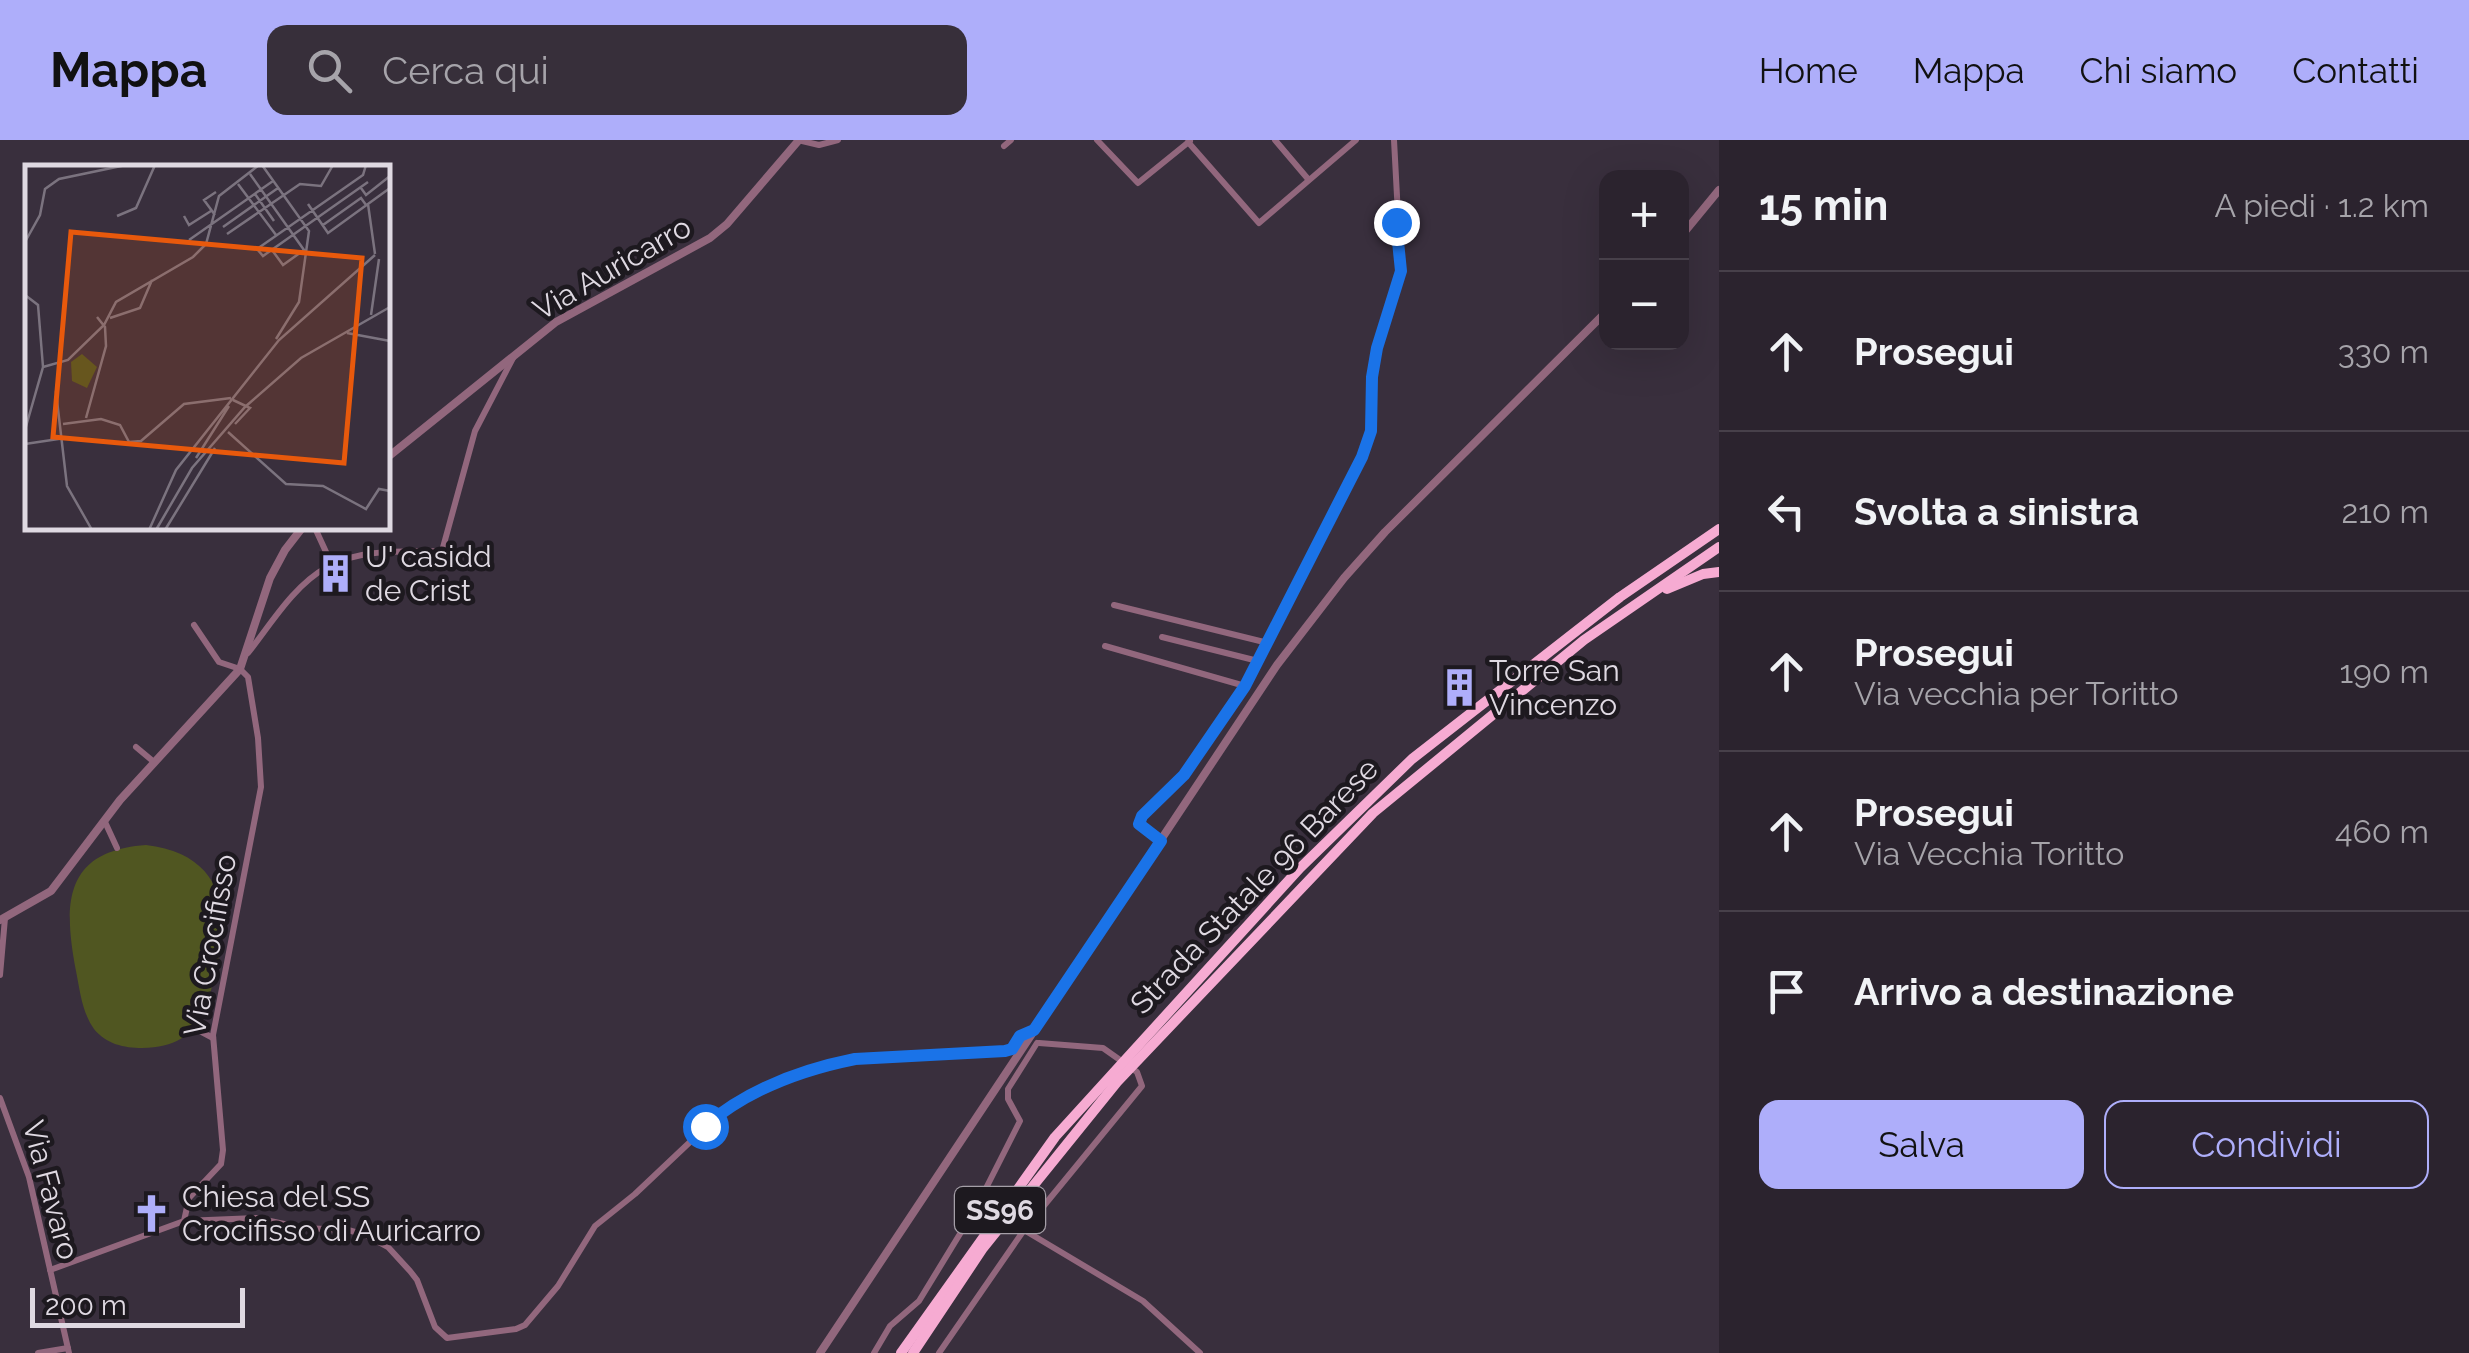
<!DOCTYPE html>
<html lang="it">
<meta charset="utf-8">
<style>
body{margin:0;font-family:Raleway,sans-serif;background:#372f3a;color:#f1f3f6}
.controls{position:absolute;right:30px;top:30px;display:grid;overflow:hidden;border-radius:20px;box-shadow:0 10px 40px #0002}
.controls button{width:90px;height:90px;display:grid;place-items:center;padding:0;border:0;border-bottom:2px solid #47404a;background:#2b232e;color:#f1f3f6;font:50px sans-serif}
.scale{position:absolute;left:30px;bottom:25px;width:215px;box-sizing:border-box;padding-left:10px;border:5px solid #dfd9e2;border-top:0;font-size:28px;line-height:35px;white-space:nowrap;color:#dfd9e2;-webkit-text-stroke:8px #1d191f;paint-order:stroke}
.stop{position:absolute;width:30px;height:30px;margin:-22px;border:8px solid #1a73e8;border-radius:50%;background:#fff}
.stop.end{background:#1a73e8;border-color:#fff;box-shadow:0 2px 10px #0008}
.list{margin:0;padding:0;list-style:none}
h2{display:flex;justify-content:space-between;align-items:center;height:130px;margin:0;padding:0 40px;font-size:42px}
h2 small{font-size:32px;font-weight:400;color:#a6a4aa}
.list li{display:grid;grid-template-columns:65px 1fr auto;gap:30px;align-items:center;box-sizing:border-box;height:160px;padding:0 40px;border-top:2px solid #47404a}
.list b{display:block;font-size:38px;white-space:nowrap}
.list p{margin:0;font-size:32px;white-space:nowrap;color:#a6a4aa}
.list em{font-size:32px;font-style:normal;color:#a6a4aa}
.actions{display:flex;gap:20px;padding:30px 40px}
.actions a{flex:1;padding:22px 0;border:2px solid #aeaefa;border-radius:20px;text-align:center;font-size:35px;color:#aeaefa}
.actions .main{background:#aeaefa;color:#111}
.icon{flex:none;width:55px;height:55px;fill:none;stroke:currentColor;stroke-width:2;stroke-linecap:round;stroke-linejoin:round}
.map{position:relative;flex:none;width:1719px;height:1213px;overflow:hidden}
header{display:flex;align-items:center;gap:60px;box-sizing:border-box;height:140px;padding:0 50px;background:#aeaefa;color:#111}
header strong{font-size:48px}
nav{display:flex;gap:55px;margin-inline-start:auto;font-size:35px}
.search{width:700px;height:90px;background:#372f3a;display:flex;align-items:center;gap:25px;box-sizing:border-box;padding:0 35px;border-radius:20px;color:#a6a4aa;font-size:38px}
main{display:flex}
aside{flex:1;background:#2b232e}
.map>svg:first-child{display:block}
.green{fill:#505621}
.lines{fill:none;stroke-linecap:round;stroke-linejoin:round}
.minor{stroke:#92677d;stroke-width:6}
.tertiary{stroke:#92677d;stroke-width:8}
.trunk{stroke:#f6abd2;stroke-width:10}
.route{stroke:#1a73e8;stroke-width:12}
.labels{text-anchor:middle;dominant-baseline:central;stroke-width:9;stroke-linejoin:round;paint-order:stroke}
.shield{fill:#1d191f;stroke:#a59fa8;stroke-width:2.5}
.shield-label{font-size:28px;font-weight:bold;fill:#dfd9e2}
.street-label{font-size:30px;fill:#dfd9e2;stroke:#1d191f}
.poi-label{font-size:30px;fill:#dfd9e2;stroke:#1d191f;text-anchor:start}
.inset-road{fill:none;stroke:#7b737f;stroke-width:2.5}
.view{fill:#e8590c;fill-opacity:0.15;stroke:#e8590c;stroke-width:5}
.inset-edge{fill:none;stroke:#dfd9e2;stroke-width:5}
</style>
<header>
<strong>Mappa</strong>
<div class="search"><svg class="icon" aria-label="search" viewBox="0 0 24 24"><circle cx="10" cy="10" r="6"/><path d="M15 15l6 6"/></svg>Cerca qui</div>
<nav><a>Home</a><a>Mappa</a><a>Chi siamo</a><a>Contatti</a></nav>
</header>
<main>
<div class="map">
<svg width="1719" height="1213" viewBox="0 0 1719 1213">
<rect width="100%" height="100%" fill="#392f3d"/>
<path class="green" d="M146,705C214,713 232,759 218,821C207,869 201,907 142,908C124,908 106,904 94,889C82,872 80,851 76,831C63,763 64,711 146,705Z"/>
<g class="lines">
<g class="minor">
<polyline points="798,0 819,5 838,0"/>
<polyline points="1097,0 1138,43 1190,1"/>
<polyline points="1275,0 1308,39"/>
<polyline points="1188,2 1259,83 1356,0"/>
<polyline points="1004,6 1011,0"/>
<polyline points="315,388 332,425"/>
<polyline points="1114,465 1268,503"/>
<polyline points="1162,497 1258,521"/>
<polyline points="1105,506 1245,546"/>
<path d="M248,513C271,484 293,446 327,427C361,408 405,412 442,411L475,291L513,218"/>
<polyline points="136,607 154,622"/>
<polyline points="105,682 117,708"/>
<polyline points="1161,701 1139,684 1142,676 1184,635 1245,546 1362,317 1371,291 1372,237 1377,208 1401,131 1394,0"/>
<polyline points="0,835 5,778"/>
<polyline points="198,890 213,898"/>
<polyline points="0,958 29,1037 69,1213"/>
<polyline points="184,1081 189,1058 221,1024 223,1010 213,895 261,647 258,598 248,537 240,529 219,522 194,485"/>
<polyline points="1024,1090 1143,1161 1200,1213"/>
<polyline points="50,1130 184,1081 256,1078 303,1088 348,1090 366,1095 388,1107 410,1131 417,1140 435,1187 447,1198 516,1189 525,1185 558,1146 595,1086 635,1054 726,968 753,952 787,937 855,919 1005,911 1012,909 1020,896 1034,891"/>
<polyline points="38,1213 68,1208"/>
<polyline points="874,1213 890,1186 919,1161 977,1066 1020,981 1008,959 1008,949 1037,903"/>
<polyline points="939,1213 1024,1090 1142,946 1137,932 1103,908 1039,903"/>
</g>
<g class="tertiary">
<polyline points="1682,95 1719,50"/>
<polyline points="388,317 556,182 710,98 727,84 799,0"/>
<polyline points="0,780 51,751 120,660 240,529 270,438 285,410 302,388"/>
<polyline points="820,1213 1277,525 1344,438 1385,392 1606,172"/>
</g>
<g class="trunk">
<polyline points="1667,449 1703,434 1719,432"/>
<polyline points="901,1213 1055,997 1300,728 1412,619 1620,457 1719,389"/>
<polyline points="913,1213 983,1108 1117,942 1373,673 1584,500 1719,407"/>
</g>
</g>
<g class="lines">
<path class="route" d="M705,986C748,949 800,930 855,919L1005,911L1012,909L1020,896L1034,890L1161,701L1139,684L1142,676L1184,635L1245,546L1362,317L1371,291L1372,237L1377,208L1401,131L1396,82"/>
</g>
<defs>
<symbol id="building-bare" viewBox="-9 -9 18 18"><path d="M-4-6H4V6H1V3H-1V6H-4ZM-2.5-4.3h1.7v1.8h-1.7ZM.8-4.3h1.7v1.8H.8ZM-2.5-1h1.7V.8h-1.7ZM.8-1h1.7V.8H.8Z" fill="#aeaefa" stroke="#1d191f" stroke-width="2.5" paint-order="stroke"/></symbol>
<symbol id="church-bare" viewBox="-9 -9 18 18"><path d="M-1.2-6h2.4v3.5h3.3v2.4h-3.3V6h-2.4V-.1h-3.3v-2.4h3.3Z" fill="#aeaefa" stroke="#1d191f" stroke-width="2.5" paint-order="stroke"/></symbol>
</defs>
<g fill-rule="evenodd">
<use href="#building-bare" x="308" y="406" width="55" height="55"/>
<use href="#building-bare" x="1432" y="520" width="55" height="55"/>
<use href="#church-bare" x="124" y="1046" width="55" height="55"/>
</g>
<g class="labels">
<rect class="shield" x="955" y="1047" width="90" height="46" rx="8"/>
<g class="shield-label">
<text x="1000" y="1070">SS96</text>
</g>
<g class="street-label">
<text transform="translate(612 128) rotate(-30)">Via Auricarro</text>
<text transform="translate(1254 746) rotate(-46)">Strada Statale 96 Barese</text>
<text transform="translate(210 805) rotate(-80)">Via Crocifisso</text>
<text transform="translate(51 1050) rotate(75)">Via Favaro</text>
</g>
<g class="poi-label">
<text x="365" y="416">U' casidd<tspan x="365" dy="34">de Crist</tspan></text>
<text x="1489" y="530">Torre San<tspan x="1489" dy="34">Vincenzo</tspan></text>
<text x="182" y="1056">Chiesa del SS<tspan x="182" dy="34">Crocifisso di Auricarro</tspan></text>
</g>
</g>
<g transform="translate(25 25)">
<rect width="365" height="365" fill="#392f3d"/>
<path d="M57,189L72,202L62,223L47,216L46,197Z" fill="#505621"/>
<path class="inset-road" d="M237,0L284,66L274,137L251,174M225,9L279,85L258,100L247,85M213,19L251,70M336,23L341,30L365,11M230,29L249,56M283,39L303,68L365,23M343,39L350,89M190,50L179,35L191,27M92,51L111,43L130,0M159,51L164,60L186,46M298,60L336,33L341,40M198,62L253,23M202,69L275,19L296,21L308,0M164,75L248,16M0,77L15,50L20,24L34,14L101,0M232,84L338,10L341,0M232,84L238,91L343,17M0,130L13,140L18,202L0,265M346,150L354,94M85,153L115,143L127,115M322,168L365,176M35,199L31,227L42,321L67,365M18,202L43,195L79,160L91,137L168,92L181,79L194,31L234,0M208,235L225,243L210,259M61,253L81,181L80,162L72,152M38,259L76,254L95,260L104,277L116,276L159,239L206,233M203,267L261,319L298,321L341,344L354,324L365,326M0,279L40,273M171,293L204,241M124,365L151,305L254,175L350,90M131,365L167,303L220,242L276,193L365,142M140,365L190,283"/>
<path class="view" d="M46,67L337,93L319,298L28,272Z"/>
<rect width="365" height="365" class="inset-edge"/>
</g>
</svg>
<div class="controls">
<button>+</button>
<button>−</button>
</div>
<div class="scale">200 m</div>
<div class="stop" style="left:705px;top:986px"></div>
<div class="stop end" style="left:1396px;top:82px"></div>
</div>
<aside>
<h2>15 min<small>A piedi · 1.2 km</small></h2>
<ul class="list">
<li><svg class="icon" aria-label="ahead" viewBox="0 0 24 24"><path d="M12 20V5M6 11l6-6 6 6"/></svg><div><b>Prosegui</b></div><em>330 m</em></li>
<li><svg class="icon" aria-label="left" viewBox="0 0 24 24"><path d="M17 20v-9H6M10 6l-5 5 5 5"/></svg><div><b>Svolta a sinistra</b></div><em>210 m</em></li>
<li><svg class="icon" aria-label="ahead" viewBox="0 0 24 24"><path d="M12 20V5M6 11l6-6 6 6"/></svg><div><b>Prosegui</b><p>Via vecchia per Toritto</p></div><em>190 m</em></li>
<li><svg class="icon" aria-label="ahead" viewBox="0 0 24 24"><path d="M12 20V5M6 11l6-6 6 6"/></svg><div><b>Prosegui</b><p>Via Vecchia Toritto</p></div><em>460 m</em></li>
<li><svg class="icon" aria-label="arrive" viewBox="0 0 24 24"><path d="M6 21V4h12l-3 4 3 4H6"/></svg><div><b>Arrivo a destinazione</b></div></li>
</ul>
<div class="actions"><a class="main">Salva</a><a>Condividi</a></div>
</aside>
</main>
